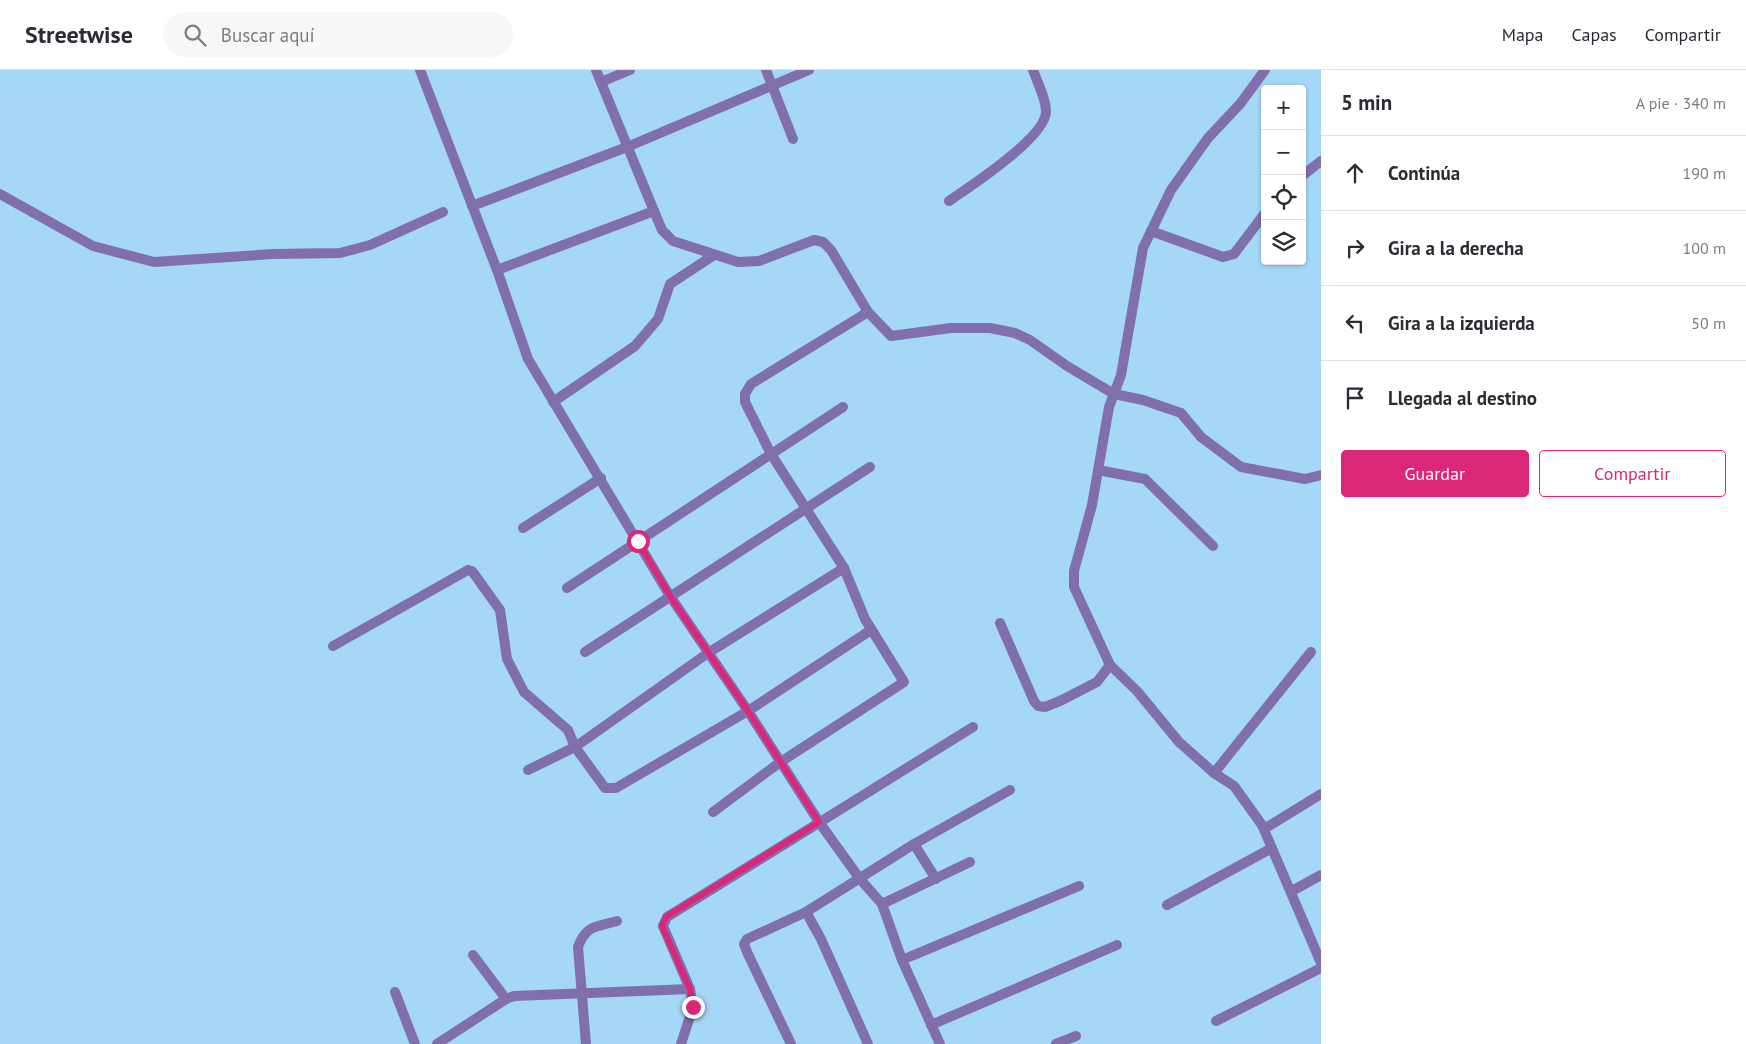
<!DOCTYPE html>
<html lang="es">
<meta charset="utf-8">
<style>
body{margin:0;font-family:"PT Sans",sans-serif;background:#f7f7f7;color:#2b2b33}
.controls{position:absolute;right:15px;top:15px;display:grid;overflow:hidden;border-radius:5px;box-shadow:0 1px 4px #0004}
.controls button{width:45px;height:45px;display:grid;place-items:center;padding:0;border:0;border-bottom:1px solid #e1e1e2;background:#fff;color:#2b2b33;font:25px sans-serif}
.stop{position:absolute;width:15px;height:15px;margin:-11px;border:4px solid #db2777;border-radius:50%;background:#fff}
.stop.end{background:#db2777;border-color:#fff;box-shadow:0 1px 5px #0008}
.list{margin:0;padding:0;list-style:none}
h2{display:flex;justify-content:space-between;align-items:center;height:65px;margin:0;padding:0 20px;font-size:21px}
h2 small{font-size:16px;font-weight:400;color:#7c7c81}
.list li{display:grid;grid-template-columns:32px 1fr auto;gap:15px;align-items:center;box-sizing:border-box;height:75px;padding:0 20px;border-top:1px solid #e1e1e2}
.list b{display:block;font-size:19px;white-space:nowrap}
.list em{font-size:16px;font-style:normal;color:#7c7c81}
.actions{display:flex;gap:10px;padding:15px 20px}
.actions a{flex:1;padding:11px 0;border:1px solid #db2777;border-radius:5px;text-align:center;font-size:18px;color:#db2777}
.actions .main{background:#db2777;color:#fff}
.icon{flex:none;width:28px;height:28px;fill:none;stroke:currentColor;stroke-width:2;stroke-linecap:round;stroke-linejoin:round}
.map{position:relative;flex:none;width:1321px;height:974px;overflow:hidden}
header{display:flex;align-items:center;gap:30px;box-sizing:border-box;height:70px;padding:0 25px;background:#fff;border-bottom:1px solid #e1e1e2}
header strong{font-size:24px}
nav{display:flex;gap:28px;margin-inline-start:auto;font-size:18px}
.search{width:350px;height:45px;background:#f7f7f7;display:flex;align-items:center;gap:12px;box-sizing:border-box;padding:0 18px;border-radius:28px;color:#7c7c81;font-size:19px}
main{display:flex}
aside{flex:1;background:#fff}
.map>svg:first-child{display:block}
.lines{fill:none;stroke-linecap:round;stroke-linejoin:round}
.minor{stroke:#816fad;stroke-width:10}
.tertiary{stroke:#816fad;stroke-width:10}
.route{stroke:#db2777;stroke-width:6}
</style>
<header>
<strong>Streetwise</strong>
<div class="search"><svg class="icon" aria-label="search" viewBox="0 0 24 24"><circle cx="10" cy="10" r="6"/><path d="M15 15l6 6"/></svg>Buscar aquí</div>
<nav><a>Mapa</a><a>Capas</a><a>Compartir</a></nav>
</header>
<main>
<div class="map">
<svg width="1321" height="974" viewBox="0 0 1321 974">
<rect width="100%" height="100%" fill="#a5d7f6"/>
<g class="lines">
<g class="minor">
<polyline points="420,0 497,200"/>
<polyline points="766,0 793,69"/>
<polyline points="1265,0 1240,34 1208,68 1171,120 1143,178 1121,305 1109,337 1092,435 1074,501 1074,517 1110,595 1137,621 1179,672 1214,703 1234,716 1262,755 1321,893"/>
<polyline points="601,12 630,0"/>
<polyline points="1302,106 1321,91"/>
<polyline points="0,124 93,176 154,192 273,184 340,183 370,175 443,142"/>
<path d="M949,131C970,117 1047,66 1046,41C1046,28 1037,12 1033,0"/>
<polyline points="472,136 627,77 809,0"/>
<polyline points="654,141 662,160 673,171 738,192 759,191 814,170 823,172 831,180 868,242 891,266 951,258 990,258 1015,263 1030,270 1067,296 1114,324 1143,330 1181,343 1201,367 1241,397 1305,409 1321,405"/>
<polyline points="1151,161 1223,187 1234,184 1265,143"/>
<polyline points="553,332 635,276 658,249 670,214 714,185"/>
<polyline points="1098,400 1145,409 1213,476"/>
<polyline points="523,458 601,408"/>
<polyline points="567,518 843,337"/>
<polyline points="1000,553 1034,631 1038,636 1045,637 1060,631 1097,612 1110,595"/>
<polyline points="333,576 468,500 472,501 500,540 507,589 524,622 568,660 575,677 605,718 616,718 748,641 871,560"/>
<polyline points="585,582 870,397"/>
<polyline points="528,700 575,677 708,583 844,498"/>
<polyline points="1214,703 1311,582"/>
<polyline points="713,742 779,693 904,612 865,549 844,498 771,384 745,332 745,324 751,314 868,242"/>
<polyline points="1264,759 1321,724"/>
<polyline points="914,774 936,809"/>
<polyline points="1292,821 1321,805"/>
<polyline points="882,834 970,792"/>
<polyline points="1167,835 1272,778"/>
<polyline points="806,842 821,869 868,974"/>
<polyline points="473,885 506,929"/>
<polyline points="902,890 1079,816"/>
<polyline points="395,922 415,974"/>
<polyline points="1216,951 1321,898"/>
<polyline points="931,955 1117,875"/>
<polyline points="437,974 506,929 514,926 690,919"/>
<path d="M586,974L578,877C586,855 596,857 617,851"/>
<polyline points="681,974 693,937 690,919 663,856 667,847 973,657"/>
<polyline points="791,974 747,882 744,874 747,869 806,842 914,774 1010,720"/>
<polyline points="1056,974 1076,966"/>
</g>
<polyline class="tertiary" points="596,0 654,141 497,200 528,289 670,526 748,641 819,752 860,809 882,834 902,890 940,974"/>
</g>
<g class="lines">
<polyline class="route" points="638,471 670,526 748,641 819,752 666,847 662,856 690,919 693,937"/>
</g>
</svg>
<div class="controls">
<button>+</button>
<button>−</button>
<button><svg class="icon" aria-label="locate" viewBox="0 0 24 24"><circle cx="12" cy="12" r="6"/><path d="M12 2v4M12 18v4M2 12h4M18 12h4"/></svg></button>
<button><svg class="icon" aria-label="layers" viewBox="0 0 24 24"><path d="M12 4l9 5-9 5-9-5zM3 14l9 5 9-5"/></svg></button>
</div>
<div class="stop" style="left:638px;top:471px"></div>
<div class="stop end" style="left:693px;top:937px"></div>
</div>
<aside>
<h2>5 min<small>A pie · 340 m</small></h2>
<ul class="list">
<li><svg class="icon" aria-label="ahead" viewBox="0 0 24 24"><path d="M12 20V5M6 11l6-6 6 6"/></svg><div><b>Continúa</b></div><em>190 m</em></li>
<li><svg class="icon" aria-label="right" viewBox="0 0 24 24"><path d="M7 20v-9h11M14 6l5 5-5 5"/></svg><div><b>Gira a la derecha</b></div><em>100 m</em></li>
<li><svg class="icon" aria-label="left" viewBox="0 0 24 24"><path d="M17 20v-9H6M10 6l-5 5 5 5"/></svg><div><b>Gira a la izquierda</b></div><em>50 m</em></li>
<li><svg class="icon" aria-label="arrive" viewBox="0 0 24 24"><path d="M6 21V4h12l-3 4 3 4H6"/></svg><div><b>Llegada al destino</b></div></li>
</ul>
<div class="actions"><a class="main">Guardar</a><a>Compartir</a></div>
</aside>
</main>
